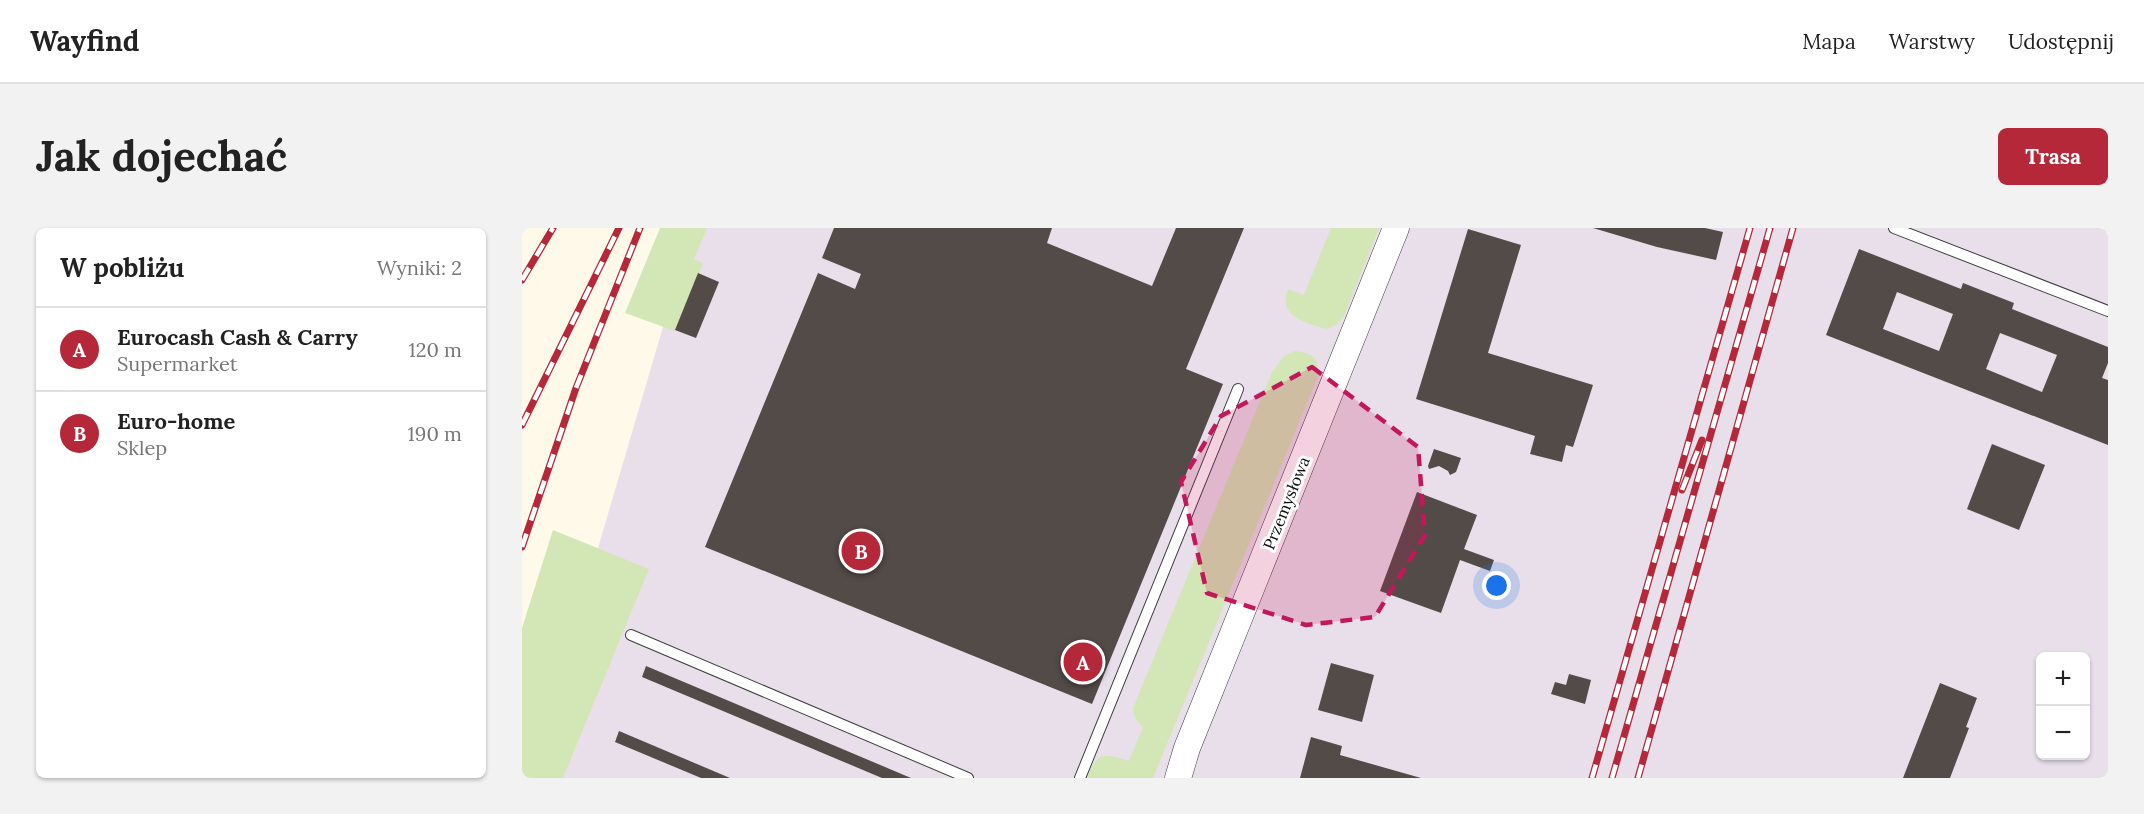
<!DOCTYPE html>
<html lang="pl">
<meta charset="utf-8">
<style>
body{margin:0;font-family:Lora,serif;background:#f2f2f2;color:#222}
.controls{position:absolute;right:18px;bottom:18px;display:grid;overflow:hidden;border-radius:9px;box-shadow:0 2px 4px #0004}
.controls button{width:54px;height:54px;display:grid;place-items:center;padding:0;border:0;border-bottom:2px solid #e0e0e0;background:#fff;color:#222;font:30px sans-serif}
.you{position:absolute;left:975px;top:358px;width:21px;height:21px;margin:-15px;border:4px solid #fff;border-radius:50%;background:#1a73e8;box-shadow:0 0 0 9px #1a73e833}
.badge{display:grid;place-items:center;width:39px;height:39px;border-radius:50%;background:#b52839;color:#fff;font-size:20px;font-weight:700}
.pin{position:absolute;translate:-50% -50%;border:3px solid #fff;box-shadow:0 2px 6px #0006}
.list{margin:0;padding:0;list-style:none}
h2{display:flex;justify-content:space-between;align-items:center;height:78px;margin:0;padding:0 24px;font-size:26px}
h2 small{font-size:20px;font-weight:400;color:#767676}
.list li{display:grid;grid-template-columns:39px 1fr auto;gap:18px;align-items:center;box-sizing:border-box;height:84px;padding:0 24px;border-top:2px solid #e0e0e0}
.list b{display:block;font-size:22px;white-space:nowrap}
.list p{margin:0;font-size:20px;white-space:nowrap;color:#767676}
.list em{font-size:20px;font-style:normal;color:#767676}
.map{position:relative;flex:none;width:1586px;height:550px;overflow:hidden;border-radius:9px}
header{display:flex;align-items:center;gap:36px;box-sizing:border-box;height:84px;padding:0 30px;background:#fff;border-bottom:2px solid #e0e0e0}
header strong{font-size:28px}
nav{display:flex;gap:33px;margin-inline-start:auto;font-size:21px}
.intro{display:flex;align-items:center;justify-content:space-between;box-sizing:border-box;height:144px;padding:0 36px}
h1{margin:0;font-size:42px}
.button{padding:15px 27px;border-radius:9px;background:#b52839;color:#fff;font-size:21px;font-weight:700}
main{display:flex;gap:36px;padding:0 36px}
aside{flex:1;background:#fff;border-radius:9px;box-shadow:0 2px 4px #0004}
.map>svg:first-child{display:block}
.industrial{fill:#e8dfea;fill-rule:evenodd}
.green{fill:#d2e7b5}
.building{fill:#534b47;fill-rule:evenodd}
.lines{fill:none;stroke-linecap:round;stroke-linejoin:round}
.service-casing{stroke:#3e3e3e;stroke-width:12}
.tertiary-casing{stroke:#3e3e3e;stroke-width:27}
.service{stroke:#fff;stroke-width:10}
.tertiary{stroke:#fff;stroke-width:26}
.rail-casing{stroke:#b52839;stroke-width:7}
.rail{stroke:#fff;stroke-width:4.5;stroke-dasharray:14;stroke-linecap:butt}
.marked{fill:#c2185b;fill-opacity:0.2;stroke:#c2185b;stroke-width:4.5;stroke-dasharray:12 8;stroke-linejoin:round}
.labels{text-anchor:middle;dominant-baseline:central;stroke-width:6;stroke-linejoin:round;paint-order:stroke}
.street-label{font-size:16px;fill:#0b0b0b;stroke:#fff}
</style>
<header>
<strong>Wayfind</strong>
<nav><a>Mapa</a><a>Warstwy</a><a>Udostępnij</a></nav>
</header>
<div class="intro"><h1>Jak dojechać</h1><a class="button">Trasa</a></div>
<main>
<aside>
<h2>W pobliżu<small>Wyniki: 2</small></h2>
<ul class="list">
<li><span class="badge">A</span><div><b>Eurocash Cash &amp; Carry</b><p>Supermarket</p></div><em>120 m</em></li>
<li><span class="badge">B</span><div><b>Euro-home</b><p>Sklep</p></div><em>190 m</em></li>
</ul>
</aside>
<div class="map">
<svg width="1586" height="550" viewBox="0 0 1586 550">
<rect width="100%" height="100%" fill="#fef9e9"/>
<path class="industrial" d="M183,0H1586V550H0V507L76,320L141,99ZM1518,428H1564V528H1518Z"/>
<g class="green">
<polygon points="138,0 185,0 172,31 181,35 153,103 103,85"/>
<path d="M809,0H857L822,88L816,96L804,101C784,95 755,88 766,61L782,67Z"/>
<path d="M773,123C791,126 795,127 797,146L631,550H565C575,523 582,525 607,533L621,499C614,493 612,489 611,480L750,144L762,128Z"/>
<polygon points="31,302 127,341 41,550 0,550 0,400"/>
</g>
<g class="building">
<polygon points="312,0 530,0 525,15 630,58 654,0 722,0 664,141 701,156 570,476 183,319 296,45 333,61 339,46 300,30"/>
<polygon points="1071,0 1183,0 1201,4 1194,32 1135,19"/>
<polygon points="946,1 999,17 966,125 1071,157 1051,219 1044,217 1040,234 1008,226 1013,208 894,171"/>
<path d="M1337,21L1439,61L1441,55L1492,75L1490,81L1586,119V135L1580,150L1586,152V217L1304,107ZM1375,64L1431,86L1417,123L1361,101ZM1478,105L1535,127L1520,164L1464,141Z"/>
<polygon points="176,45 197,54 174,110 153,102"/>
<polygon points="1470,216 1523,237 1497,302 1445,281"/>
<polygon points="912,221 939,230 934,244 928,247 926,243 917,238 907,241 906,238"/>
<polygon points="895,264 955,287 942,321 972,332 968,343 938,332 919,385 858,363"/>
<polygon points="809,435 852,447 840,494 796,482"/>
<polygon points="124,438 389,550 360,550 120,449"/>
<polygon points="1047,446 1069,452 1063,476 1029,466 1033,454 1044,457"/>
<polygon points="1418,455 1455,470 1444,499 1447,500 1428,550 1381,550"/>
<polygon points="97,503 208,550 179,550 93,514"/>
<polygon points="789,509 820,518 818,527 899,550 778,550"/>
</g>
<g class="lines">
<defs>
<g id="service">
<polyline points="1372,0 1586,83"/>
<polyline points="109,407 446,550"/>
<polyline points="558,550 716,161"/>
</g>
<polyline id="tertiary" points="656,550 665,520 874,0"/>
</defs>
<use href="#service" class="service-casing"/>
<use href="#tertiary" class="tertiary-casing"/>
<use href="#service" class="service"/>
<use href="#tertiary" class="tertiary"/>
<defs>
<g id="rail">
<polyline points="0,52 31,0"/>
<polyline points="0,197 97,0"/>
<polyline points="1160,262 1180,212"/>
<polyline points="0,319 54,160 118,0"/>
<polyline points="1070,550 1228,0"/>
<polyline points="1090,550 1248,0"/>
<polyline points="1116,550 1271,0"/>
</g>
</defs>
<use href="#rail" class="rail-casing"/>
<use href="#rail" class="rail"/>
</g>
<path class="marked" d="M790,139L896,219L903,307L853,389L784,397L685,365L659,254L699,188Z"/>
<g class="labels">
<g class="street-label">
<text transform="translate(764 275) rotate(-68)">Przemysłowa</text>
</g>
</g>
</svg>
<div class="controls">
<button>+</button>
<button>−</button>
</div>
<div class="you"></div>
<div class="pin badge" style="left:561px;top:434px">A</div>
<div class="pin badge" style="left:339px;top:323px">B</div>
</div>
</main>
